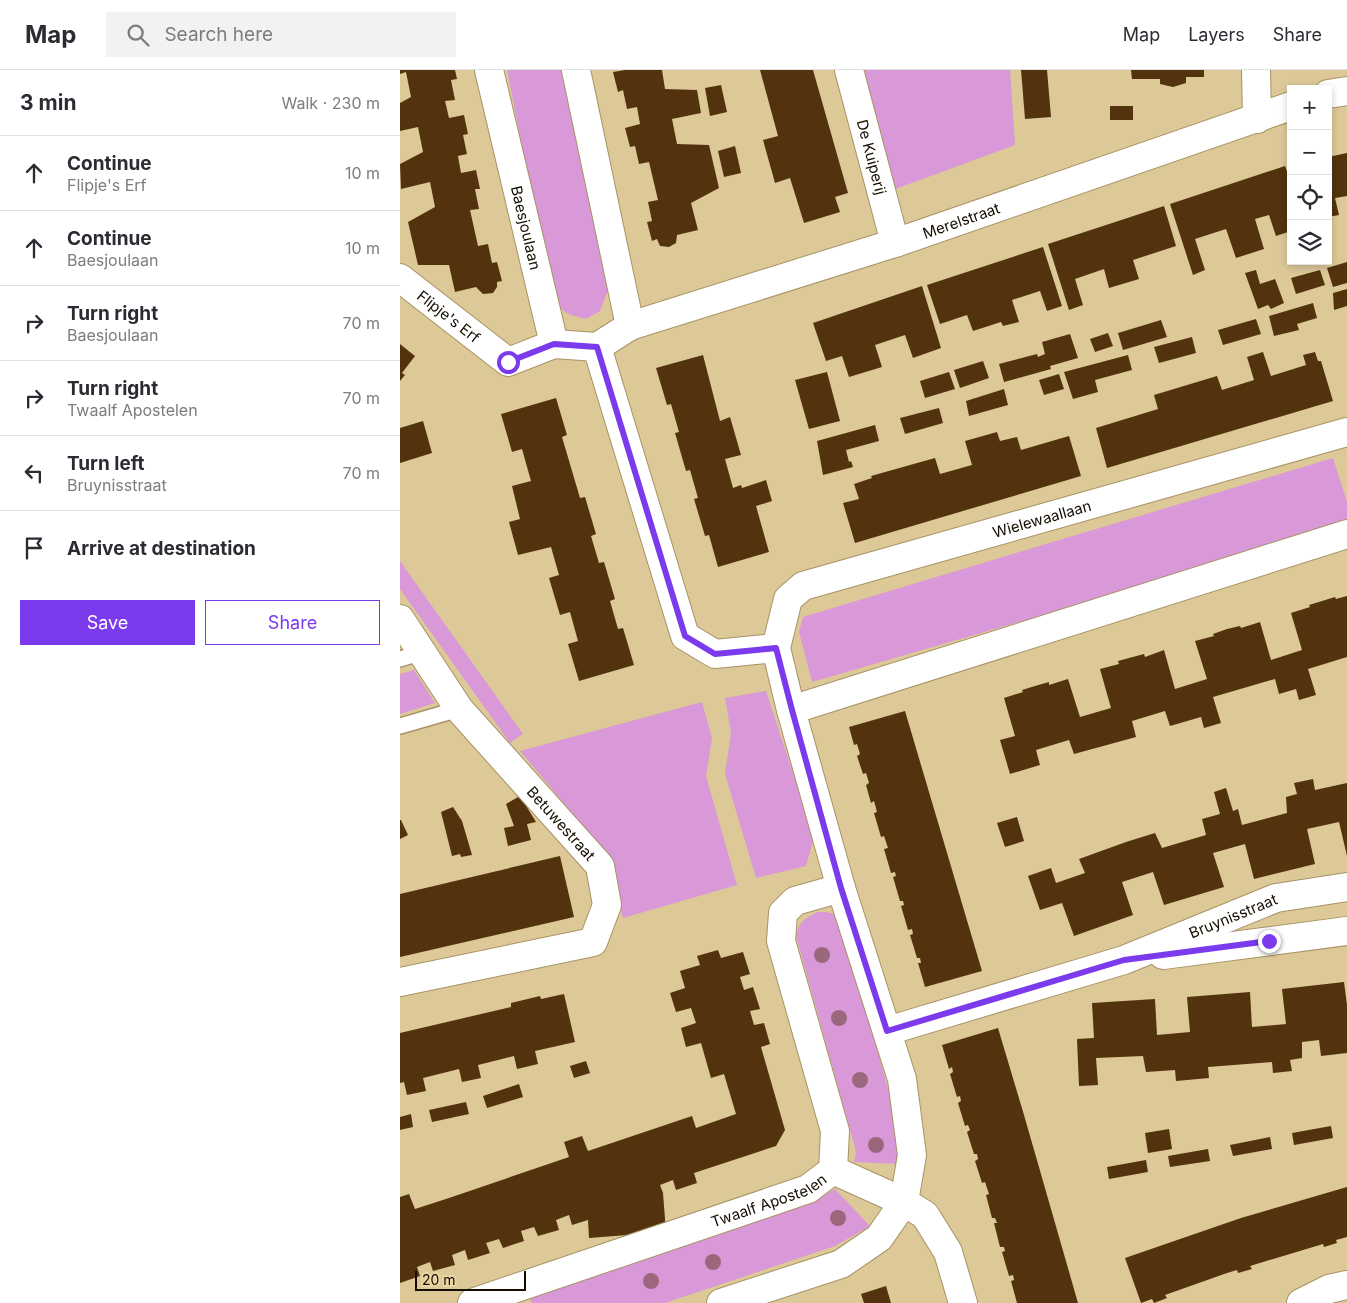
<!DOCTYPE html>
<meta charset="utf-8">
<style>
body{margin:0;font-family:Inter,sans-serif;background:#f2f2f3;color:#2b2b33}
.controls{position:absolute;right:15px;top:15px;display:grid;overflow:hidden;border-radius:0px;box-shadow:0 2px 8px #0003}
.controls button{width:45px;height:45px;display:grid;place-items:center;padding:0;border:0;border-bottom:1px solid #e1e1e2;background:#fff;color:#2b2b33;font:25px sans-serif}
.scale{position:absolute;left:15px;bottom:12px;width:111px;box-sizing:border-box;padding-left:5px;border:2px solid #150e00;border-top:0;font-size:14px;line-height:18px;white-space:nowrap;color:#150e00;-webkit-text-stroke:4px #ead5a4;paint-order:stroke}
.stop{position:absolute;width:15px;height:15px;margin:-11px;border:4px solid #7c3aed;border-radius:50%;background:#fff}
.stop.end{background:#7c3aed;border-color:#fff;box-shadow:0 1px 5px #0008}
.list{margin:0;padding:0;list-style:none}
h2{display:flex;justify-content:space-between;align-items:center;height:65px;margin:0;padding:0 20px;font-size:21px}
h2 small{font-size:16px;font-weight:400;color:#7c7c81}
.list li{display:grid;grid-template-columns:32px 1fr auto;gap:15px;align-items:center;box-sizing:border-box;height:75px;padding:0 20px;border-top:1px solid #e1e1e2}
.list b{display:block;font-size:19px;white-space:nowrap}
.list p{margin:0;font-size:16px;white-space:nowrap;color:#7c7c81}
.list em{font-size:16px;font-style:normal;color:#7c7c81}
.actions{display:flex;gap:10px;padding:15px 20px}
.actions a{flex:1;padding:11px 0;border:1px solid #7c3aed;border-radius:0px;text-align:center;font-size:18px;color:#7c3aed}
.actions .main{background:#7c3aed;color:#fff}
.icon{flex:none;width:28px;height:28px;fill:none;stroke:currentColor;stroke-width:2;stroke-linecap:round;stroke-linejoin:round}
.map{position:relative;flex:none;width:947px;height:1233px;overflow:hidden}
header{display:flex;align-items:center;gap:30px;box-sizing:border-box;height:70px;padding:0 25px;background:#fff;border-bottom:1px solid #e1e1e2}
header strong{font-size:24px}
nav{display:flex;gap:28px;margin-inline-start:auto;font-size:18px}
.search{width:350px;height:45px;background:#f2f2f3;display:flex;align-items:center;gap:12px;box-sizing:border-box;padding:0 18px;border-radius:0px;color:#7c7c81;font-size:19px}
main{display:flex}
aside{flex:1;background:#fff}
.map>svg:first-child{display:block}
.green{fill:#d998d8}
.building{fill:#52330d}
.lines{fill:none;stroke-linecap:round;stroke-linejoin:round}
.lane-casing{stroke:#a79364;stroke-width:18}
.street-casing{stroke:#a79364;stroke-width:30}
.lane{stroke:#fff;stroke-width:15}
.street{stroke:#fff;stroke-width:28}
.tree{fill:#9b677d}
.route{stroke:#7c3aed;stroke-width:6}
.labels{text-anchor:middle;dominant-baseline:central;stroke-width:5;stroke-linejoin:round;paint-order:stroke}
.street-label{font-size:15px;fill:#150e00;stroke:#ead5a4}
</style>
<header>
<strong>Map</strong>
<div class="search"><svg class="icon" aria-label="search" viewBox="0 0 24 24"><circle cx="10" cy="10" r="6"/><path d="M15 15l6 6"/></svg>Search here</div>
<nav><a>Map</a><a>Layers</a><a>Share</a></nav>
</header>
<main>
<aside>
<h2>3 min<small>Walk · 230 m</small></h2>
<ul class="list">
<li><svg class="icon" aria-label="ahead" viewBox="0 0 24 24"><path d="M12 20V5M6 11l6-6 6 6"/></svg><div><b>Continue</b><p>Flipje's Erf</p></div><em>10 m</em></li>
<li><svg class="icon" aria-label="ahead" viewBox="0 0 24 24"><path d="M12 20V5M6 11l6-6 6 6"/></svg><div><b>Continue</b><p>Baesjoulaan</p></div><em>10 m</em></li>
<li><svg class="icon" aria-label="right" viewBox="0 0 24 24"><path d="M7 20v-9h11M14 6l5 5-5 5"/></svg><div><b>Turn right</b><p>Baesjoulaan</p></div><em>70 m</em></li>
<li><svg class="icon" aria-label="right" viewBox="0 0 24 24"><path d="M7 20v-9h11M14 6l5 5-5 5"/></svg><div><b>Turn right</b><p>Twaalf Apostelen</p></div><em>70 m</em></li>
<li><svg class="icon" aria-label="left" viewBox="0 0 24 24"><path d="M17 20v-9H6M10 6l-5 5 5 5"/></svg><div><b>Turn left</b><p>Bruynisstraat</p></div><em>70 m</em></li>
<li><svg class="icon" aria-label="arrive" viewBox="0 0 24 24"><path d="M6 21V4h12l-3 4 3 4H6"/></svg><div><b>Arrive at destination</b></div></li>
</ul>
<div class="actions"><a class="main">Save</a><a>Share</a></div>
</aside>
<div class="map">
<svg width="947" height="1233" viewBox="0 0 947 1233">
<rect width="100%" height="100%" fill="#ddc898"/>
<g class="green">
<path d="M107,0H168L209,218L200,241L186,249C158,242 159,240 149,213Z"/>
<polygon points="464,0 610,0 615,75 490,121"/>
<polygon points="933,388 947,432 947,454 823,493 412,612 399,562 403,547"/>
<polygon points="0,491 123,664 110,673 0,519"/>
<polygon points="14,600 35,633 0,644 0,604"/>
<polygon points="366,621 414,767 406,796 356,808 325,704 331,663 325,628"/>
<polygon points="302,632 312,668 306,706 337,815 223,848 205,782 120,681"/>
<path d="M417,842H426L439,845L497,1050L500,1094L454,1092L456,1083L454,1074L396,866C398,853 405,848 417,842Z"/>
<polygon points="435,1119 470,1156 435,1176 265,1233 132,1233 129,1225 419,1128"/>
</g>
<g class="building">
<polygon points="0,0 55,0 57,9 51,10 55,30 45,31 49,48 64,45 68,64 63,65 67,84 58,86 61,103 76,100 80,119 75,119 79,139 70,140 78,176 88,174 92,193 97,192 102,211 97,212 97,217 93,223 83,224 76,217 55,222 49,195 18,195 8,152 35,137 30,112 1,119 0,94 23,82 18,57 0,61 0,33 11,27 6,2 0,4"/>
<polygon points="225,0 262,0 265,19 297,20 301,43 272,49 277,74 309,75 319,118 291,133 298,160 277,165 276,173 269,177 260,176 257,169 252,171 247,152 252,151 248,132 258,130 249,92 239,94 235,76 230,77 225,58 240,54 237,37 227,39 223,20 218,22 213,2"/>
<polygon points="360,0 413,0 448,123 435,127 440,142 404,153 390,108 375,113 363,70 378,66"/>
<polygon points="621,0 647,0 651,47 625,49"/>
<polygon points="731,0 804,0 804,7 786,7 786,13 773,17 760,14 760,9 732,9"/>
<polygon points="321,15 327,42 310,46 305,18"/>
<rect x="710" y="36" width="23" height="14"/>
<polygon points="335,76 341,103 324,107 318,81"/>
<polygon points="947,83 947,126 935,128 939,145 928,147 928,87"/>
<polygon points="885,96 891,112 891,161 876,166 869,145 855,149 864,179 836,188 826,159 795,169 805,200 793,205 770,134"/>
<polygon points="764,136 776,176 733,190 739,209 709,218 704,199 675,209 683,235 669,240 648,174"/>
<polygon points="643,177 662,236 647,241 640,221 612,230 619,252 603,256 601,252 573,261 567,245 540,254 527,215"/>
<polygon points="947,192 947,213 933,217 927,198"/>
<polygon points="856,200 860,214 875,209 884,233 871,239 868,235 858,239 845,203"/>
<polygon points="920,200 925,215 896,224 891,208"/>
<polygon points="522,216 541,278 513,288 505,265 475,275 482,297 449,307 442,286 426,291 413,253"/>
<polygon points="947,219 947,236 934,240 933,223"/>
<polygon points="913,233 917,248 897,254 899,260 874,266 869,246"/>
<polygon points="856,249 861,264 823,275 818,260"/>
<polygon points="761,250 767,267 723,280 718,263"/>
<polygon points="708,263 713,276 695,282 690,269"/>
<polygon points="670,264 678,288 650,296 651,299 604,312 599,294 637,284 638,287 645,284 642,272"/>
<polygon points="792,267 796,283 759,293 754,277"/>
<polygon points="0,274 15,286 2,303 5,305 0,311"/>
<polygon points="863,282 871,306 906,295 903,285 915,282 918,291 921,291 933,331 707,398 696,358 758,339 754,325 817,306 822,320 854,310 847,287"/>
<polygon points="303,285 320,351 330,347 341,385 325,389 333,418 341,415 342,418 366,410 372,431 356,436 369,482 318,497 309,465 305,466 294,429 298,428 290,400 286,401 275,363 279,362 271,334 267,335 256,298"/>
<polygon points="728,285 732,300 695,310 698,322 673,329 664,302"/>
<polygon points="583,291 589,308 560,318 554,300"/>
<polygon points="427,302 440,351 409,359 395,310"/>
<polygon points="549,302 555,319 525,328 520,311"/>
<polygon points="659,304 664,319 644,325 639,310"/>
<polygon points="604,319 608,335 569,346 566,331"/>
<polygon points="156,328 167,365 162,367 180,428 185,427 196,464 191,466 199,493 204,492 215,529 210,531 218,559 223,558 234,595 179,611 168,574 178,571 170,542 160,545 149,508 159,505 151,477 118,485 109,452 120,449 112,416 131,411 122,379 112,382 101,344"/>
<polygon points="539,338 543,353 505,364 500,348"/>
<polygon points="23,351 32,383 0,393 0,358"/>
<polygon points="475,355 479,371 446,380 449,392 451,391 453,397 423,405 417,371"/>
<polygon points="597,362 600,371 617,367 621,380 669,366 681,406 455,473 443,433 459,429 454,414 472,408 471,406 535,388 540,404 572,395 565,371"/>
<polygon points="947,526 947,587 908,599 916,625 899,630 896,619 879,624 875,609 813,627 821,653 804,658 801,647 770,656 765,641 732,651 736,667 674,684 669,670 636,680 640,695 610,704 600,670 615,666 604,628 623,622 622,620 635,616 649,612 649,615 668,609 680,647 711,638 700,599 719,594 718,591 744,584 745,587 764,580 775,619 807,609 795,571 814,566 813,564 827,559 840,556 841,558 860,552 871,590 902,580 891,543 910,537 909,535 935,527 936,529"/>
<polygon points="505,641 582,901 525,917 518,893 521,893 520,888 517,888 510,865 513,864 512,859 508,860 501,836 504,835 503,831 500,831 493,807 496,806 495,802 491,803 484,779 488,778 484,766 481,767 474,743 477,742 474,731 471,733 466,715 469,713 466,703 463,704 457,686 460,684 457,674 454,675 449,657"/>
<polygon points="913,709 915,720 947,713 947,786 939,752 907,759 915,794 854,809 845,774 813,783 824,817 764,835 753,802 722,812 733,845 674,866 662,833 640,840 628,806 651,798 656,813 685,803 679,789 726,772 755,763 762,778 806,765 802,749 820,744 814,722 826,718 833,741 838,739 842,755 887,743 886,727 897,724 894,713"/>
<polygon points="120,726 136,752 127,754 131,770 108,776 104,758 114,756 106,734"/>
<polygon points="53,737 62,751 72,785 61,787 60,784 52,786 41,742"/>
<polygon points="617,747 624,771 605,777 597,753"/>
<polygon points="0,750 1,750 8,765 0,769"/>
<polygon points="160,786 174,847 0,887 0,824"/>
<polygon points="318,880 321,888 343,882 350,904 340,907 344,920 353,917 360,939 350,941 354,955 364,953 370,974 361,977 385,1060 376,1076 294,1103 297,1113 276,1120 273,1110 260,1115 263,1123 266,1162 189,1168 188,1150 172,1155 169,1145 156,1150 159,1160 138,1166 134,1157 121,1161 124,1171 103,1178 99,1169 86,1173 90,1183 68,1190 65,1180 52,1185 55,1195 33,1201 30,1192 17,1197 20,1206 0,1213 0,1127 9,1124 15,1139 49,1128 169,1087 164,1072 182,1066 188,1081 292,1046 296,1058 336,1044 324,1004 311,1008 301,973 286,977 281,958 296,953 291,938 276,942 270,923 285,918 280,901 300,895 297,886"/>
<polygon points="944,912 947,935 947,983 921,986 919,970 902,972 902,988 890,990 892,1001 873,1003 872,992 808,997 809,1008 776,1011 775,1000 746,1002 743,986 696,988 698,1015 679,1016 677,969 694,968 692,933 755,929 757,965 790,962 787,927 850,922 852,957 886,954 882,919"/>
<polygon points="164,924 175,972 135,981 138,994 117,999 114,986 78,995 81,1008 62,1012 59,999 23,1008 26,1021 7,1025 4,1012 0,1013 0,963 111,937 111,933 140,926 141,929"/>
<polygon points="598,958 624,1045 678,1233 617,1233 611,1211 614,1210 613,1205 609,1206 602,1182 605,1181 604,1177 600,1177 594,1153 597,1153 595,1148 592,1148 586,1125 589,1124 585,1112 582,1113 575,1091 578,1089 577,1084 574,1084 567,1062 570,1060 568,1055 565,1056 558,1033 561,1031 560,1026 557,1027 550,1004 553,1002 552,997 549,999 542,975"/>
<polygon points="186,991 190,1003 174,1008 170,996"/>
<polygon points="119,1014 123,1027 87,1038 83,1026"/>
<polygon points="66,1032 69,1044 32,1052 29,1040"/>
<polygon points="11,1044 13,1057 0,1060 0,1047"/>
<polygon points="931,1056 933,1068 894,1075 892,1063"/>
<polygon points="769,1059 772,1079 748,1083 745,1063"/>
<polygon points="870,1067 872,1079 833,1086 830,1075"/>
<polygon points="808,1079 810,1091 770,1097 768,1086"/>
<polygon points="746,1090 748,1102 709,1109 707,1097"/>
<polygon points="947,1117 947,1167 936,1170 937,1173 924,1177 923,1174 850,1196 852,1199 838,1203 837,1200 827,1203 765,1225 767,1228 754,1233 752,1229 741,1233 725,1188 841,1148"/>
<polygon points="486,1216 491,1233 464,1233 461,1224"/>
</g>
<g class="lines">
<defs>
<g id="lane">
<polyline points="0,589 22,582"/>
<polyline points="0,656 59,639"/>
</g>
<g id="street">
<path id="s1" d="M89,0L154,274"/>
<polyline points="176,0 230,256"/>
<path id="s2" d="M449,0L495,173"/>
<polyline points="856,0 857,49"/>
<polyline points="928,24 947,21"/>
<path id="s3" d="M0,208L108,292L154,274L197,277L230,256L495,173L891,36"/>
<polyline points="197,277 285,566 315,584 376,578"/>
<path id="s4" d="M0,549L59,639L200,796L207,835L193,872L0,912"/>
<polyline points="391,640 947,464"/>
<polyline points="763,885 947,861"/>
<path id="s5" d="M487,961L724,890L876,828L947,817"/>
<polyline points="433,1100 504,1132 525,1145 548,1182 563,1233"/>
<path id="s6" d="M72,1233L408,1119L433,1100L435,1061L381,871L383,843L395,831L441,818"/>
<path id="s7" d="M321,1233L441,1194L479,1168L504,1132L512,1085L502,1009L441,818L391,640L376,578L388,529L403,516L947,362"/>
<polyline points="901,1233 929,1219 947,1215"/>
</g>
</defs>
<use href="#lane" class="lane-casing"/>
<use href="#street" class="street-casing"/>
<use href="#lane" class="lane"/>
<use href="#street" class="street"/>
</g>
<g class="tree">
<circle cx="422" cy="885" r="8"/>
<circle cx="439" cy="948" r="8"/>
<circle cx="460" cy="1010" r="8"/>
<circle cx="476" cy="1075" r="8"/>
<circle cx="438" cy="1148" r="8"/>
<circle cx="313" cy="1192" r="8"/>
<circle cx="251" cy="1211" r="8"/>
</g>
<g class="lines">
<polyline class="route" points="108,292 154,274 197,277 285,566 315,584 376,578 392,640 441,818 487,961 724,890 869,871"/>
</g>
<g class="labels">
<g class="street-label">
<text stroke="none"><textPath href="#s2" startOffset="90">De Kuiperij</textPath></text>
<text stroke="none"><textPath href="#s3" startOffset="616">Merelstraat</textPath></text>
<text stroke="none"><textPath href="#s1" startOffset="162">Baesjoulaan</textPath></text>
<text stroke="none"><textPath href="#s3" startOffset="62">Flipje's Erf</textPath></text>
<text stroke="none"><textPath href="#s7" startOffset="1108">Wielewaallaan</textPath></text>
<text stroke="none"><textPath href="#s4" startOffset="261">Betuwestraat</textPath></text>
<text stroke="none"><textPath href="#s5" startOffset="365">Bruynisstraat</textPath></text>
<text stroke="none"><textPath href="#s6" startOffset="314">Twaalf Apostelen</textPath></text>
</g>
</g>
</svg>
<div class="controls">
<button>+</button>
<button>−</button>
<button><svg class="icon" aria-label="locate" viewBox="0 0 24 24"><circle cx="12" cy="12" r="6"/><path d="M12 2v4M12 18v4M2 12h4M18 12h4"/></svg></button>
<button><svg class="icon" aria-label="layers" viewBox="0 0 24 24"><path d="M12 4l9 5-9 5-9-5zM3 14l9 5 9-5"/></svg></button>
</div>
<div class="scale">20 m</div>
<div class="stop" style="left:108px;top:292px"></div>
<div class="stop end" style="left:869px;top:871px"></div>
</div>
</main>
